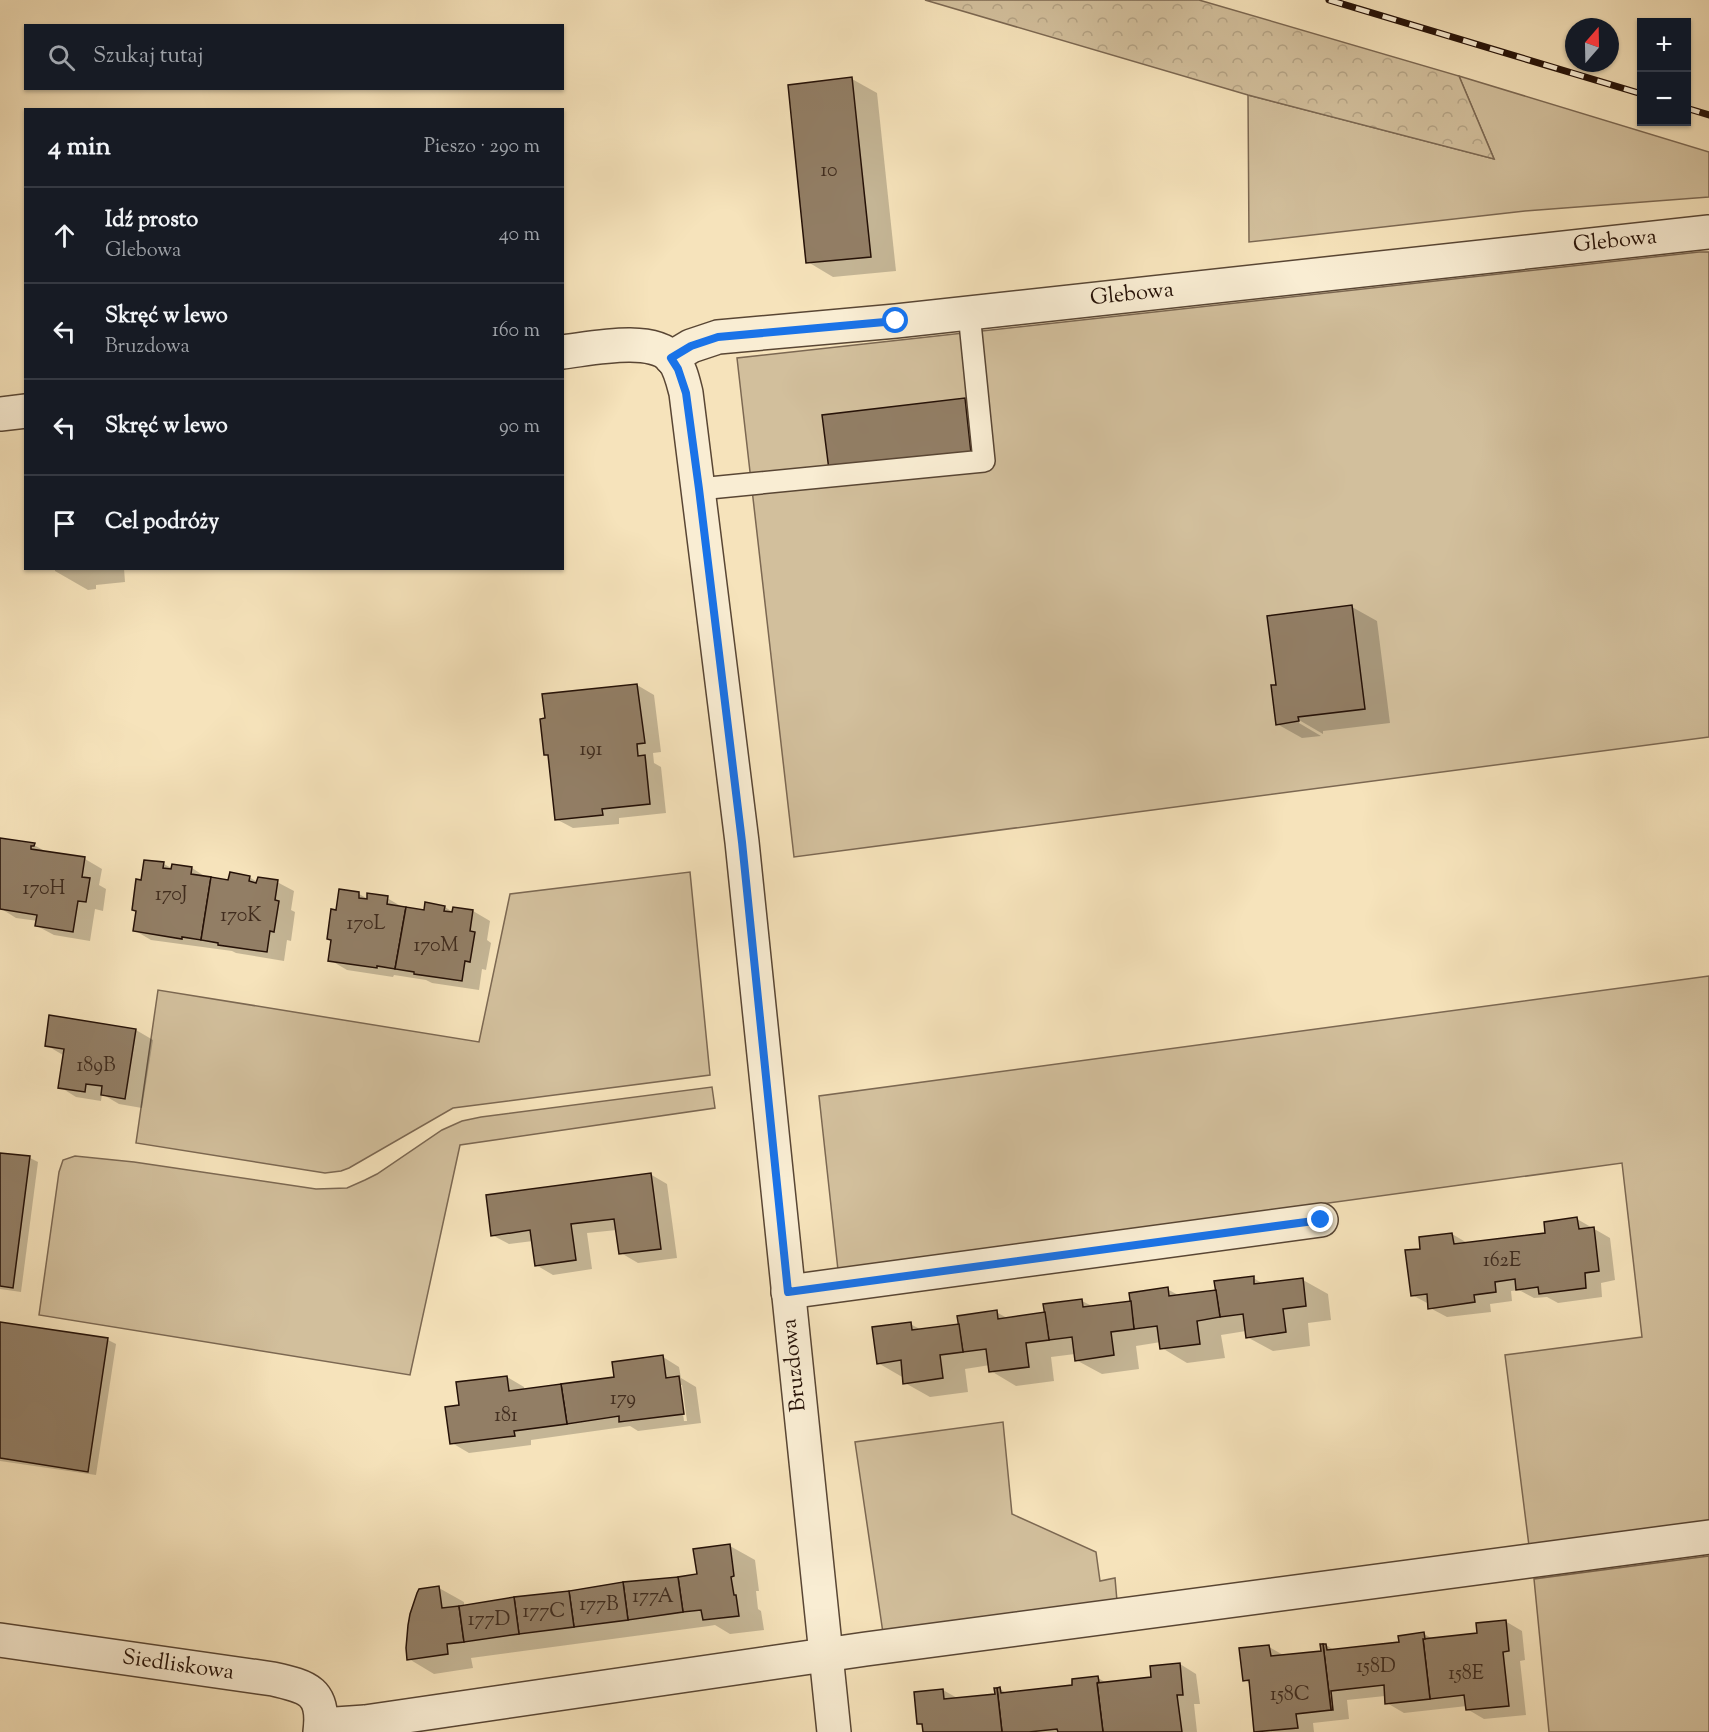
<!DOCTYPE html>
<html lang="pl">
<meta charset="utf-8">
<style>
body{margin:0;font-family:"Sorts Mill Goudy",serif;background:#242831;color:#f1f3f6}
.controls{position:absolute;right:18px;top:18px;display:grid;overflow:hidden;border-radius:0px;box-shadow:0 2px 4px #0004}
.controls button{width:54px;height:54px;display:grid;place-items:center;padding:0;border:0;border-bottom:2px solid #363941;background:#171b24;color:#f1f3f6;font:30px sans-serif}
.compass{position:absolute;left:1565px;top:18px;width:54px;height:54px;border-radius:50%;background:#171b24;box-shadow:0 2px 4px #0004;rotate:20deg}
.stop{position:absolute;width:18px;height:18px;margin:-14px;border:4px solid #1a73e8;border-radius:50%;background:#fff}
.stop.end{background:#1a73e8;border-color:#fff;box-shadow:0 2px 6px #0008}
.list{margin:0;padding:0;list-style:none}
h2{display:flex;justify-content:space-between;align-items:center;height:78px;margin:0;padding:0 24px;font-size:26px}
h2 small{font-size:20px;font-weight:400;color:#9ea1a6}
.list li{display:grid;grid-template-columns:39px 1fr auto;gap:18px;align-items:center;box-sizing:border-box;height:96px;padding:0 24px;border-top:2px solid #363941}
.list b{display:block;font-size:22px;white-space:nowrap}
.list p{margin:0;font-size:20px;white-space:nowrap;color:#9ea1a6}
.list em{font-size:20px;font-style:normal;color:#9ea1a6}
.icon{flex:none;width:33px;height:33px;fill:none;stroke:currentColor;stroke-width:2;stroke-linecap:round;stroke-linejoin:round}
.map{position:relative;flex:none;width:1709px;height:1732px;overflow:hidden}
.search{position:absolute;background:#171b24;box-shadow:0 2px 4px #0004;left:24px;top:24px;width:540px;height:66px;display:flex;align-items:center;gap:15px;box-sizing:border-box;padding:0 21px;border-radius:0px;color:#9ea1a6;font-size:22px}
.panel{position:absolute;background:#171b24;box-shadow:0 2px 4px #0004;left:24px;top:108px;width:540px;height:462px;border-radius:0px}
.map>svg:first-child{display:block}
.grass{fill:#d2bf9c;stroke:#7c6852;stroke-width:1.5}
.forest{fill:url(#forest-crowns);stroke:#7c6852;stroke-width:1.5}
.shadow{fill:#0003;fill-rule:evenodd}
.building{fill:#927e65;stroke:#251107;stroke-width:1.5}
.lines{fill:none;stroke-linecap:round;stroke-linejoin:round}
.lane-casing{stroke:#594634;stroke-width:24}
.street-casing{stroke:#594634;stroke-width:36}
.lane{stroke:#f9edd3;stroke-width:21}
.street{stroke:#f9edd3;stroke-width:33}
.rail-casing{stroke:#251107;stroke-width:7}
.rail{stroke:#f9edd3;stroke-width:4.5;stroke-dasharray:14;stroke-linecap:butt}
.route{stroke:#1a73e8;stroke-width:8}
.labels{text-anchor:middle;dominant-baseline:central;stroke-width:5;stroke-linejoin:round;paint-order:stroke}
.number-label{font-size:20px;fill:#402c1e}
.street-label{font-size:22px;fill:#251107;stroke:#f9edd3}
</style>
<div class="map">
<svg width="1709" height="1732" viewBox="0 0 1709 1732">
<defs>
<pattern id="forest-crowns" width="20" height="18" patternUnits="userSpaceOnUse" patternTransform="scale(1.5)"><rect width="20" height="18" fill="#d2bf9c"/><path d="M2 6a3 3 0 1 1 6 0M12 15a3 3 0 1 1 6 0" fill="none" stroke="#b4a385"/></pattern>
</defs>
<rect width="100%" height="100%" fill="#f6e3bb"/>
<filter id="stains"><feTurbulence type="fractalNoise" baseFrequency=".00333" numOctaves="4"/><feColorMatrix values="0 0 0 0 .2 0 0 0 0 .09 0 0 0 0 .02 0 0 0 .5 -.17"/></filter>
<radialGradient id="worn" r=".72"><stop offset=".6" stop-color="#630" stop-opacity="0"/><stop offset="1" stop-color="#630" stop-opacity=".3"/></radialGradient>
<g class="grass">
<polygon points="1459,76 1709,152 1709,197 1525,211 1249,242 1248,95 1494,159"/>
<polygon points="1699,252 1709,252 1709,737 794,857 737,358"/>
<polygon points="690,872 710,1075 453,1108 349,1168 341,1171 325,1173 136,1143 158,990 479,1042 510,894"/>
<polygon points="1709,976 1709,1522 1529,1546 1505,1355 1642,1337 1622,1163 838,1270 819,1096"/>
<polygon points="712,1087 715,1108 460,1145 410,1375 39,1315 59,1172 63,1160 75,1156 134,1162 316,1189 347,1188 365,1180 377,1174 442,1130 462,1121 481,1117"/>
<polygon points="1003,1422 1012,1514 1096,1552 1100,1581 1115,1578 1117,1601 883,1633 855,1442"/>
<polygon points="1709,1556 1709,1732 1549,1732 1534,1579"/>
</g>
<polygon class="forest" points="925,0 1199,0 1459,76 1494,159 1248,95"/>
<g class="shadow">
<polygon points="852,79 877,93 896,271 833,277 808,262"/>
<polygon points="964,399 972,404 979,457 830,469"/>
<polygon points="55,568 124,568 125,582 96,585 96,589 88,590 55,571"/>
<polygon points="1352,607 1377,621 1390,723 1323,731 1323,734 1299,720 1299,723 1321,736 1302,738 1277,724 1278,686"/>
<polygon points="637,685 654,695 661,752 653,753 654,763 661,767 666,813 619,818 619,824 573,828 556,819 549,756 546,754"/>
<polygon points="0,839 34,845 50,854 85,859 102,869 99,885 106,889 103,911 95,909 90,941 54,935 37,926 38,921 16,918 0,908"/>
<polygon points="145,861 164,864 173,869 192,868 209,879 229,882 249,877 258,882 277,882 294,891 291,910 295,912 291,941 287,940 284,961 236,953 232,951 151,940 134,930"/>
<polygon points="359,894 368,899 387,898 404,908 425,911 445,907 454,913 454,908 473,911 490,921 487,940 491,943 486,970 482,969 479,990 432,983 426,980 394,975 393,977 347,970 330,960 337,912"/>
<polygon points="136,1030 153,1040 142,1108 119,1104 102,1094 101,1101 76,1097 60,1087 63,1055 46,1045"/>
<polygon points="0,1155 30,1158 38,1162 21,1292 0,1289"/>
<polygon points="650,1174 667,1184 677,1258 638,1263 621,1253 617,1230 587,1233 592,1269 553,1275 536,1265 533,1241 509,1244 492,1235"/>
<polygon points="1577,1219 1610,1238 1615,1280 1601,1283 1602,1297 1558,1303 1547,1297 1534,1298 1519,1290 1511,1291 1512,1301 1490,1304 1491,1312 1447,1317 1430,1308 1429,1304 1412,1295 1422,1250 1452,1234 1469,1244 1546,1234"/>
<polygon points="1253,1278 1264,1284 1303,1280 1328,1294 1331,1320 1308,1323 1310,1346 1273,1351 1247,1337 1246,1331 1221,1335 1225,1358 1187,1363 1162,1348 1161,1342 1136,1346 1139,1369 1102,1374 1076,1360 1075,1354 1051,1357 1054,1381 1016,1386 991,1371 990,1365 965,1369 968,1392 930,1397 905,1383 904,1378 878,1363 910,1324 922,1330 960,1325 996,1312 1009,1319 1046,1314 1082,1301 1094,1307 1132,1302 1167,1289 1180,1296 1217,1291"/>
<polygon points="0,1324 108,1340 116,1344 96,1475 0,1461"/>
<path d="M663,1357L679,1367L681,1378L696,1387L701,1423L638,1431L630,1426L531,1440V1445L469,1453L452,1443L460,1406L507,1377L524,1387V1390L616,1378ZM679,1385H682L687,1421H684Z"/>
<polygon points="730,1546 755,1560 759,1591 756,1591 758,1609 761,1611 764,1630 730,1634 715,1625 709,1626 471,1658 473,1668 434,1674 409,1659 439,1588 464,1602 464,1606 699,1576"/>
<polygon points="1505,1621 1522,1631 1525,1660 1520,1661 1526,1715 1484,1719 1467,1709 1467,1706 1404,1713 1387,1703 1385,1696 1347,1700 1349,1719 1313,1723 1314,1732 1256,1732 1250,1684 1245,1680 1269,1647 1285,1656 1322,1652 1326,1645 1334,1650 1400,1643 1424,1634 1433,1639 1478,1635"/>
<polygon points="1180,1664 1196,1674 1200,1704 1194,1704 1197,1732 925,1732 924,1726 919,1723 943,1690 959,1699 996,1695 1000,1689 1008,1694 1074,1687 1098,1678 1107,1683 1152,1678"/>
</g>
<g class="building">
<polygon points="852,77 871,257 806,263 788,85"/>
<polygon points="965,398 971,453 829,470 822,415"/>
<polygon points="1352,605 1365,709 1298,717 1299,721 1276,725 1271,685 1276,685 1267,616"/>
<polygon points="637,684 645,743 637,744 638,756 645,755 650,804 602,809 603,815 555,820 548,755 544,755 540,719 545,718 542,694"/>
<polygon points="0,838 35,843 34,846 31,846 31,849 85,857 82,877 90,878 86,902 78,901 73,932 35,926 37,915 0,909"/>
<polygon points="144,860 164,862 163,868 171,869 172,864 192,867 191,874 211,877 201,940 182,937 182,939 133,931 136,911 132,910 136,879 141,880"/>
<polygon points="230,872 250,876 249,881 256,883 258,877 278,880 275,900 279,901 274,932 270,931 267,952 218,945 218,943 201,940 211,877 228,880"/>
<polygon points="339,889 359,892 359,898 367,899 367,893 388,896 387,904 406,907 395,969 377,966 377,968 328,961 331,940 327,939 331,909 336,910"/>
<polygon points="425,902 445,906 444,911 452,912 453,907 473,910 470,931 475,932 470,962 465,961 462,981 414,974 414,972 395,969 406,907 424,910"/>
<polygon points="49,1015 136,1029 125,1099 101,1095 102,1086 86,1084 85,1092 58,1088 64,1049 45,1046"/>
<polygon points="0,1153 30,1156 13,1288 0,1286"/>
<polygon points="651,1173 661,1249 619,1254 614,1219 571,1224 576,1260 535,1266 530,1230 491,1236 486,1195"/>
<polygon points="1577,1217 1579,1229 1594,1227 1599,1271 1585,1273 1586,1288 1539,1294 1538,1287 1516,1290 1515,1279 1495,1282 1496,1292 1474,1295 1475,1302 1428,1309 1427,1294 1411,1296 1405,1250 1420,1249 1419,1237 1452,1233 1454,1244 1545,1233 1544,1222"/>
<polygon points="1254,1276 1254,1284 1303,1278 1306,1306 1283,1309 1286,1332 1246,1338 1243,1314 1220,1317 1214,1281"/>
<polygon points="1168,1287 1169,1296 1216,1290 1220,1317 1197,1321 1200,1344 1160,1349 1157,1326 1134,1329 1129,1293"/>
<polygon points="1082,1299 1083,1307 1131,1301 1134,1329 1111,1332 1114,1355 1075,1361 1072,1337 1049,1340 1043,1304"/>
<polygon points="997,1310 998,1319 1045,1312 1049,1340 1026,1343 1029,1367 989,1372 986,1349 963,1352 957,1316"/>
<polygon points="0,1322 108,1338 88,1472 0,1458"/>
<polygon points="911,1322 912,1330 959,1324 963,1352 940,1355 943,1378 903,1384 901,1360 877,1364 872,1327"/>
<polygon points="663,1355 666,1378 679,1376 684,1414 619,1422 619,1416 567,1424 561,1384 614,1377 612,1362"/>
<polygon points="507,1376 509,1391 561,1384 567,1424 514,1431 515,1436 450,1444 445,1407 459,1405 456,1382"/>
<polygon points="730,1544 734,1576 731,1577 734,1595 736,1595 739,1616 703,1620 701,1610 683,1612 678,1577 697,1574 693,1549"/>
<polygon points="678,1577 683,1612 628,1620 623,1582"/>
<polygon points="623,1582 628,1620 574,1627 569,1591"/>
<polygon points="439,1586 442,1608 459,1606 464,1642 447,1644 448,1654 407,1660 406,1648 408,1625 410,1614 417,1593 419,1589"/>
<polygon points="569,1591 574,1627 519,1634 514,1597"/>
<polygon points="514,1597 519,1634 464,1642 459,1606"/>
<polygon points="1506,1620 1509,1651 1503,1652 1509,1706 1466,1710 1464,1695 1430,1699 1423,1639 1477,1633 1476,1623"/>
<polygon points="1424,1632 1425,1639 1423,1639 1430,1699 1385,1704 1384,1685 1331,1691 1333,1710 1331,1710 1323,1644 1326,1644 1327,1650 1399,1642 1398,1636"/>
<polygon points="1320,1644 1323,1644 1331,1710 1296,1714 1298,1728 1254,1732 1249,1680 1243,1681 1239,1648 1269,1645 1271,1656 1321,1651"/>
<polygon points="1180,1663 1183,1695 1177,1695 1182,1732 1103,1732 1097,1683 1151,1677 1150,1666"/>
<polygon points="1098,1676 1099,1682 1097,1683 1103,1732 1058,1732 1057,1729 1029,1732 1002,1732 997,1688 1000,1687 1001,1693 1072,1685 1072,1679"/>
<polygon points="994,1688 997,1688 1002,1732 923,1732 922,1724 917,1724 914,1692 943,1689 944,1699 995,1694"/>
</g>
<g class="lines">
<defs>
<polyline id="lane" points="699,489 984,461 969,313"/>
<g id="street">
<path d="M562,352C590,349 651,335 672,358C680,367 683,381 686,393L742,842L834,1732"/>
<polyline points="671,358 691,346 718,337 896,321 1709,232"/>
<polyline points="0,414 26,411"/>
<polyline points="788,1292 1321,1220"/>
<path d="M0,1640L273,1679C308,1687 325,1691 320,1732"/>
<polyline points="321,1725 365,1722 866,1649 1709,1537"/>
</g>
</defs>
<use href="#lane" class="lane-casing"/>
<use href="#street" class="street-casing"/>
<use href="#lane" class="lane"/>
<use href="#street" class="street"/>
<defs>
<g id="rail">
<polyline points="1329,0 1642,94"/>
<polyline points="1686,108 1709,115"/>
</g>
</defs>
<use href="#rail" class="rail-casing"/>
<use href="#rail" class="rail"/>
</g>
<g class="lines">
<polyline class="route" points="896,321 718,337 691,346 671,358 678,369 686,393 699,489 742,842 788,1292 1321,1220"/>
</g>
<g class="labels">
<g class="number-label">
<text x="829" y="171">10</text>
<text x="591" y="750">191</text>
<text x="44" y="889">170H</text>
<text x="171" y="895">170J</text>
<text x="241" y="916">170K</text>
<text x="366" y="924">170L</text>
<text x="436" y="946">170M</text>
<text x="96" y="1066">189B</text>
<text x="1502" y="1261">162E</text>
<text x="623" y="1399">179</text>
<text x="506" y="1416">181</text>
<text x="653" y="1597">177A</text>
<text x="599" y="1605">177B</text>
<text x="544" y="1612">177C</text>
<text x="489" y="1620">177D</text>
<text x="1376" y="1667">158D</text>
<text x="1466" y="1674">158E</text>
<text x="1290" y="1695">158C</text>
</g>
<g class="street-label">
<text transform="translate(1615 242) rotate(-6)">Glebowa</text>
<text transform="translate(1132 295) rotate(-6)">Glebowa</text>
<text transform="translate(795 1365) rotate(-96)">Bruzdowa</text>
<text transform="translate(178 1666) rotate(8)">Siedliskowa</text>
</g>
</g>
<rect width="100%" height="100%" filter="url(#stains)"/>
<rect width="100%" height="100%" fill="url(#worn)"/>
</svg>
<div class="controls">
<button>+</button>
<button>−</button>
</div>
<svg class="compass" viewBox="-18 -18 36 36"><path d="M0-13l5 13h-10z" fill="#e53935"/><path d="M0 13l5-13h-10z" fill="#9ea1a6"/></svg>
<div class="stop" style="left:896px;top:321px"></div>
<div class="stop end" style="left:1321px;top:1220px"></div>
<div class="search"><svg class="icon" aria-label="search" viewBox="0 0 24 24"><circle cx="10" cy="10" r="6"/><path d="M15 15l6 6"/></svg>Szukaj tutaj</div>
<section class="panel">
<h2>4 min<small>Pieszo · 290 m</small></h2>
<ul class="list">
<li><svg class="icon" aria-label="ahead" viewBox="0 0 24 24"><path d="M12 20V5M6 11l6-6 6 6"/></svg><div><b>Idź prosto</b><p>Glebowa</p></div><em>40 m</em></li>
<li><svg class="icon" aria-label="left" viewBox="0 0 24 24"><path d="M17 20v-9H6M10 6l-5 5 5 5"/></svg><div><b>Skręć w lewo</b><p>Bruzdowa</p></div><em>160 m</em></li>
<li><svg class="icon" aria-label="left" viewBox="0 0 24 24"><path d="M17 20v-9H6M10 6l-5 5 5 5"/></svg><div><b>Skręć w lewo</b></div><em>90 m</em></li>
<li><svg class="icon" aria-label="arrive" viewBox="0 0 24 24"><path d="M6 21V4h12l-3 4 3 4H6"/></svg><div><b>Cel podróży</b></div></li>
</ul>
</section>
</div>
